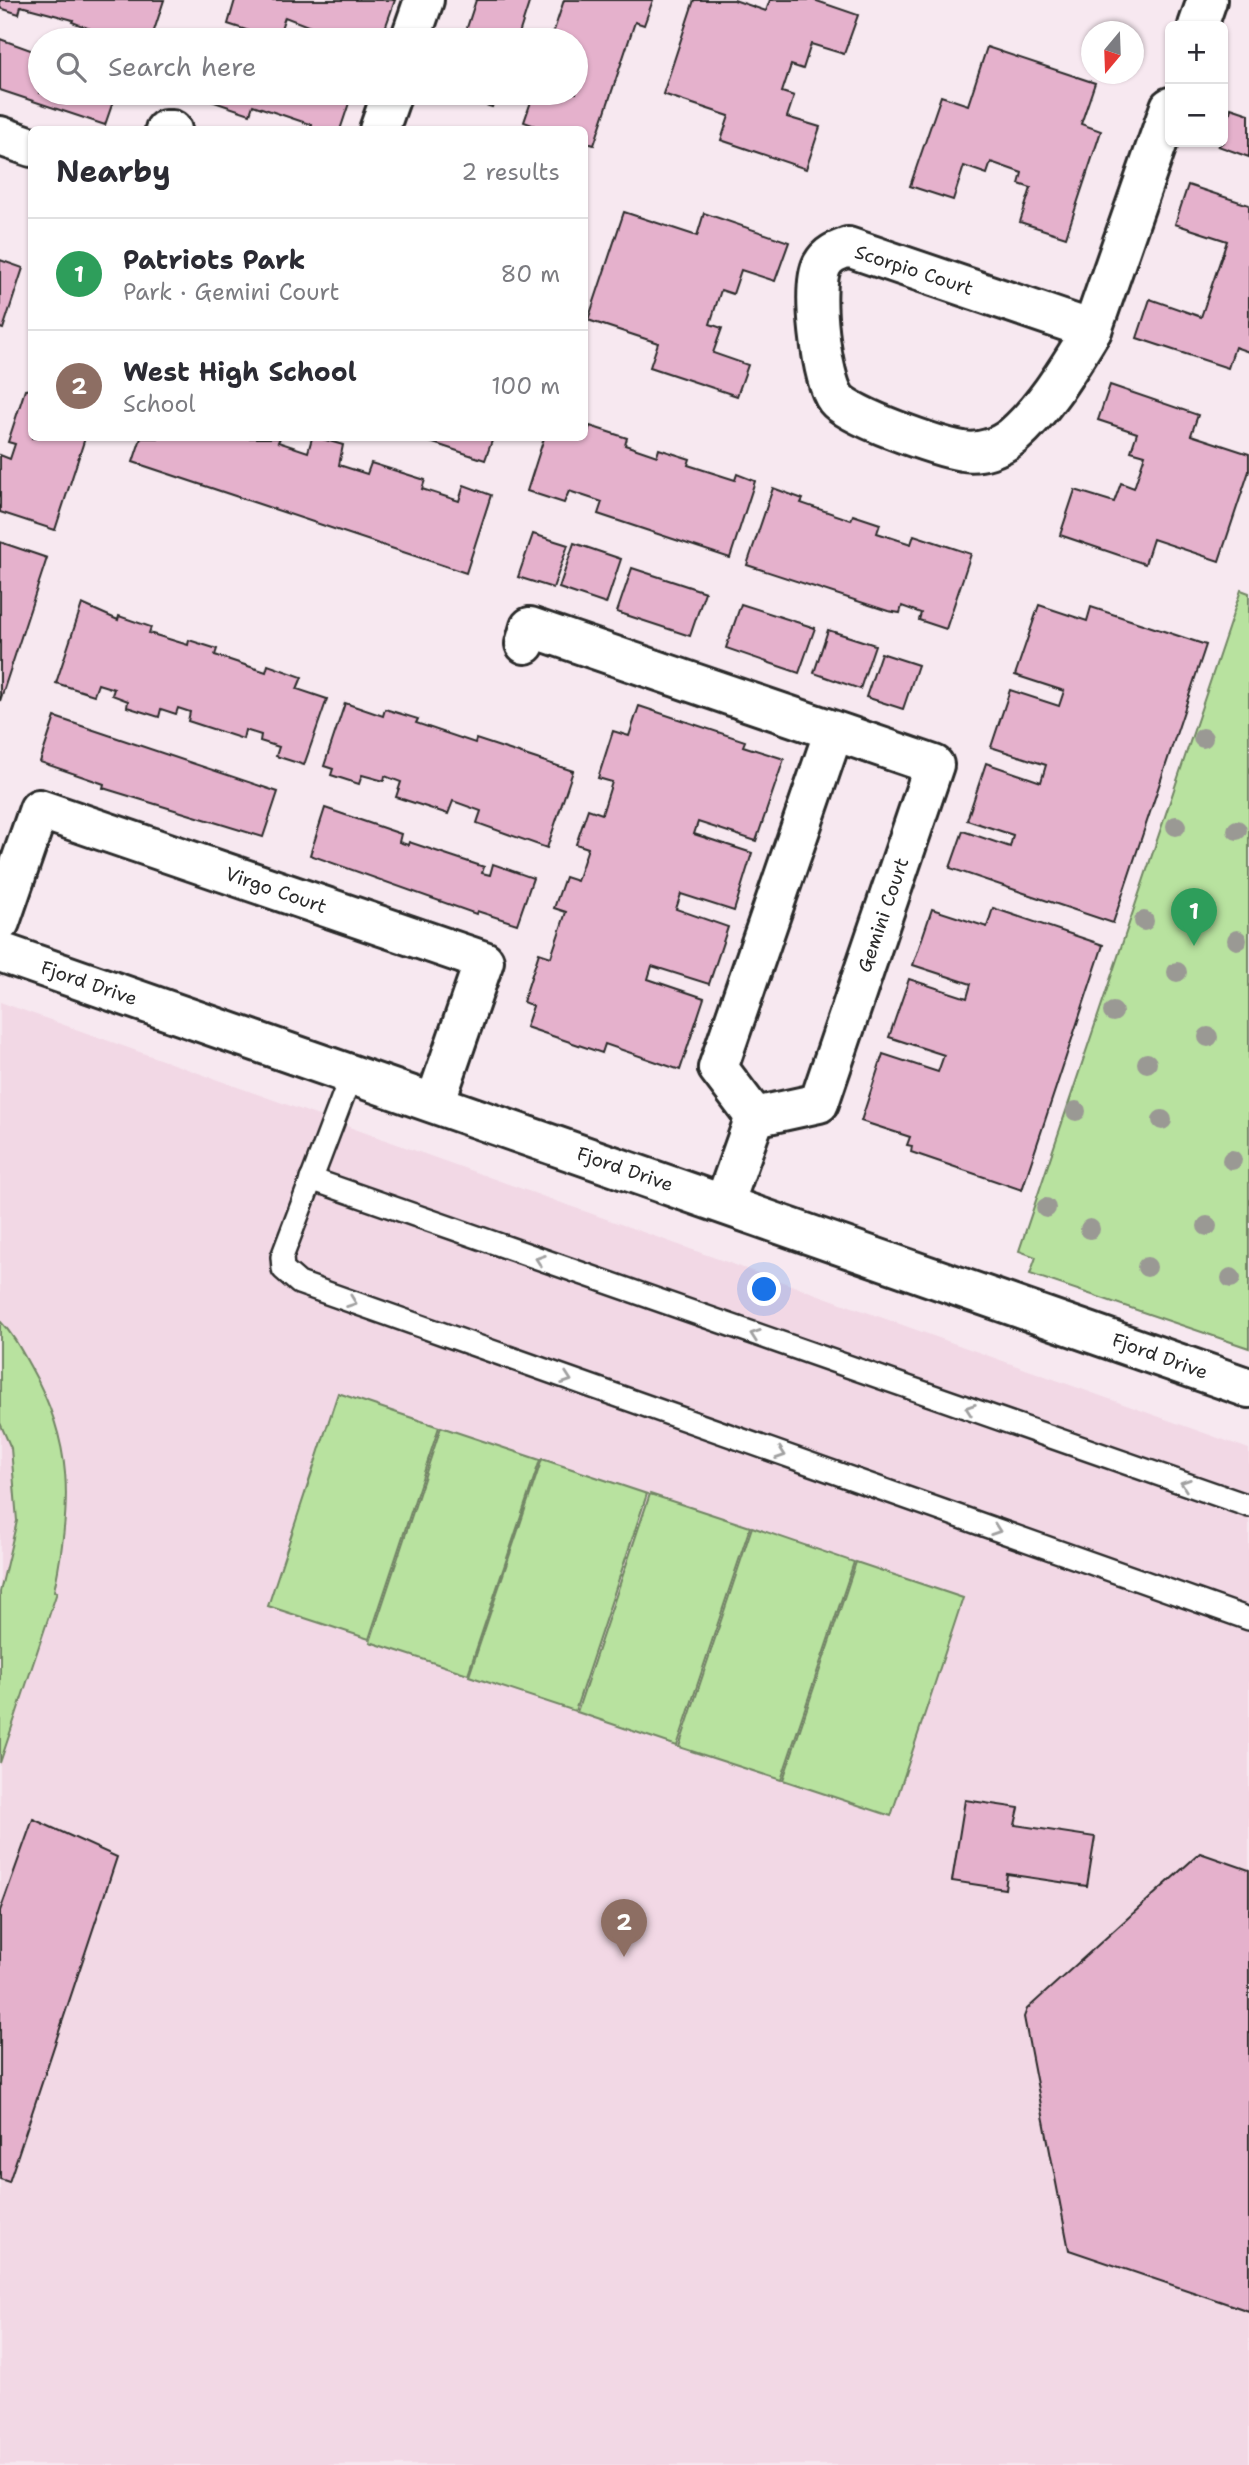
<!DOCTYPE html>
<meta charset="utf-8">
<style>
body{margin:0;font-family:"Shantell Sans",sans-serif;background:#f2f2f3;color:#2b2b33}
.controls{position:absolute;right:21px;top:21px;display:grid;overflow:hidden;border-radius:10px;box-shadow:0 2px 5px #0004}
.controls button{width:63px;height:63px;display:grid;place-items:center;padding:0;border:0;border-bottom:2px solid #e1e1e2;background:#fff;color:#2b2b33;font:35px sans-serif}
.compass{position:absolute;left:1081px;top:21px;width:63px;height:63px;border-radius:50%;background:#fff;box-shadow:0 2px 5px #0004;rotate:199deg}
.you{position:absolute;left:765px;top:1290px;width:24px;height:24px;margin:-18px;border:5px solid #fff;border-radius:50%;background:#1a73e8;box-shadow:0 0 0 10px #1a73e833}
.badge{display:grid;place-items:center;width:46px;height:46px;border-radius:50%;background:#2b2b2b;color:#fff;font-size:23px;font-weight:700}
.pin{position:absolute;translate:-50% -58px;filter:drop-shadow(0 2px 4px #0008)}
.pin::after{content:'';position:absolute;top:37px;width:24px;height:21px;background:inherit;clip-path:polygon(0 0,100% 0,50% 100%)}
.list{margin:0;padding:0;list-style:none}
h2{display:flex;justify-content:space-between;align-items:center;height:91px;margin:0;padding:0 28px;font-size:30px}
h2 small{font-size:23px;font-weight:400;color:#7c7c81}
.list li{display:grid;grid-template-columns:46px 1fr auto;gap:21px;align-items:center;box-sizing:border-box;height:112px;padding:0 28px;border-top:2px solid #e1e1e2}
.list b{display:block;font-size:26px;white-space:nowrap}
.list p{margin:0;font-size:23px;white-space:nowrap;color:#7c7c81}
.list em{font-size:23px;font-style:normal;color:#7c7c81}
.icon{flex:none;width:38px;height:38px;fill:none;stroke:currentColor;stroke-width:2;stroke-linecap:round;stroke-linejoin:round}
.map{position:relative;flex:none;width:1249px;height:2465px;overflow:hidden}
.search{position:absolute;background:#fff;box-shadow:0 2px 5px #0004;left:28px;top:28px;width:560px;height:77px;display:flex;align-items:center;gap:18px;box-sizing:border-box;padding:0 24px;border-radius:38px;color:#7c7c81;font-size:26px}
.panel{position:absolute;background:#fff;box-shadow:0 2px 5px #0004;left:28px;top:126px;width:560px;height:315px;border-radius:10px}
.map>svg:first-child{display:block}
.built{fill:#f2d8e5}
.green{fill:#b8e29f;stroke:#728665;stroke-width:2}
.building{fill:#e5b1cc;stroke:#2b2b2b;stroke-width:2}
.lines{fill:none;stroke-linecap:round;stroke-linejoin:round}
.lane-casing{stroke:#2b2b2b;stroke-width:26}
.street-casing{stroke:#2b2b2b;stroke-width:44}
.lane{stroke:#fff;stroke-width:21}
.street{stroke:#fff;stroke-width:38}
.tree{fill:#9a9994}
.oneway{stroke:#a0a0a0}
.labels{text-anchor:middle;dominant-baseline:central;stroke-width:7;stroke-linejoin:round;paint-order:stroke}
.street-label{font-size:19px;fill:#2b2b2b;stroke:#fff}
</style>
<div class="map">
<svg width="1249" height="2465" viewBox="0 0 1249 2465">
<rect width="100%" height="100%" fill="#f7e8f0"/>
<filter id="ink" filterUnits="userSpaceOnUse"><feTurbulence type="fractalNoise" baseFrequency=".0143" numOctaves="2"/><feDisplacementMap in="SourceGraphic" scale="14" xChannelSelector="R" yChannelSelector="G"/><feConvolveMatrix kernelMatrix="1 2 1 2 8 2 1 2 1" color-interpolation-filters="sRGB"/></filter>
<g filter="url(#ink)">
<polygon class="built" points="0,1002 1249,1449 1249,2465 0,2465"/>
<g class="green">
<polygon points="1241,590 1249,593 1249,1348 1030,1274 1036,1257 1019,1251"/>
<path d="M0,1321C13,1334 21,1350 30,1366C74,1444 72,1505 54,1591L57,1592L0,1763V1592L17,1521L11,1448L0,1423Z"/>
<polygon points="338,1393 439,1427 369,1639 268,1606"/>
<polygon points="441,1427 540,1460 468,1674 370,1642"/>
<polygon points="542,1459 647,1494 575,1711 469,1676"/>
<polygon points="650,1494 750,1527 677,1746 577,1712"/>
<polygon points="752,1527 854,1562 781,1780 679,1747"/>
<polygon points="856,1562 963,1598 891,1816 783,1780"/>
</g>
<g class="building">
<polygon points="0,0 164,0 151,40 99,40 97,39 99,32 72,22 73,20 21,6 19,14 0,8"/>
<polygon points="235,0 395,0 381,40 338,40 339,38 285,17 277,40 228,24"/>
<polygon points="476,0 530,0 517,40 463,40"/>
<polygon points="564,0 653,0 644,25 635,22 594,145 584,142 584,130 546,130 524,122 534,93 576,93 576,40 551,40"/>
<polygon points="694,0 734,0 766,11 770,0 814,0 858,15 844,54 811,44 803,69 791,65 782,92 794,96 787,117 820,127 806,169 721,140 729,116 663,94"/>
<polygon points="0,39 39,53 34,67 40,69 40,93 116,93 105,125 0,90"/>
<polygon points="987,47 1095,83 1081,124 1101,131 1066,237 1020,222 1031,188 1019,184 1022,173 991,162 987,174 964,166 953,200 910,186 941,96 968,105"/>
<polygon points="211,93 339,93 351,97 340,130 311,130 312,125 253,105 250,114 208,100"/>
<polygon points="448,93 497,93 492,107"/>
<polygon points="1231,108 1249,114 1249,157 1218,146 1223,142"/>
<polygon points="1188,185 1249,205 1249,352 1235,347 1228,368 1137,338 1150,299 1201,317 1227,241 1175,224"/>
<polygon points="624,212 697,236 704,213 789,242 775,281 741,270 733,294 721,290 710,324 722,328 713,353 748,365 737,396 650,367 658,343 588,320"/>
<polygon points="0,260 23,268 3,329 0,328"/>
<polygon points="1110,385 1198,415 1191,435 1249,454 1249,471 1219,561 1153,539 1145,564 1060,535 1075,490 1114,502 1121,483 1134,488 1145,455 1131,451 1137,433 1098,420"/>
<polygon points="32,389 32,438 85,438 55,530 0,512 0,455 10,459 15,444 8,442 25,390"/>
<polygon points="590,426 627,438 625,445 657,456 659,449 690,459 688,465 735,480 737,474 755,481 730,558 598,514 602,502 569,491 564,503 527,491 544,438 584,438 584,431 588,432"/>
<polygon points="141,438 280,438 278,442 308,452 312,438 319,438 343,445 339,465 367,474 371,463 425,480 422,489 459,501 464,485 491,495 466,573 133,462"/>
<polygon points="418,438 493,438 485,460"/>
<polygon points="773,488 803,499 801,503 851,520 853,515 880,524 877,533 911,544 914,535 971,554 946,629 919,620 921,613 902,606 900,613 888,611 747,565"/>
<polygon points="533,534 568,545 553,588 518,577"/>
<polygon points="0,542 47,558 0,701"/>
<polygon points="574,543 621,559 606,604 559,588"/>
<polygon points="632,568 705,592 690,636 617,612"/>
<polygon points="82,604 118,620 119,616 151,627 149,633 188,645 189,640 217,649 215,655 266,672 268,665 302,677 297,689 327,699 304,765 276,756 279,747 260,741 261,735 245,730 243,739 188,721 190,712 178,708 176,714 161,709 159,717 127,707 128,701 112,695 114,689 98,684 94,695 56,683"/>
<polygon points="741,604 815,628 799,673 726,648"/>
<polygon points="1039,605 1087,621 1091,607 1206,645 1113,923 950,868 963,831 1010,847 1013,835 967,820 986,763 1041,782 1046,765 991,747 1010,690 1059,706 1064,691 1015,675"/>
<polygon points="828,630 875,645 860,689 814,673"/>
<polygon points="881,653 918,665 903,709 866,697"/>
<polygon points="345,703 383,716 385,709 418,719 416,723 475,743 476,739 573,771 547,848 477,823 481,811 453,801 448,814 396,797 401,782 385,776 384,781 362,775 359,784 331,775 333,769 324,766"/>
<polygon points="639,706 745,741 743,746 784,759 756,841 698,822 694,834 752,853 734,911 681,894 676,909 728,927 709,984 652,966 648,979 704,998 680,1070 605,1044 602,1053 526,1027 533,1006 523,1002 539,953 551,957 566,912 554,908 565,877 577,881 588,848 576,844 588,809 602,814 612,782 598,778 613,731 629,736"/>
<polygon points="55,717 278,792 263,837 103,788 104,784 40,762"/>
<polygon points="325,808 401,834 399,842 408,845 409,842 484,867 482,873 490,875 493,864 533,878 517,924 477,911 476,914 310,855"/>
<polygon points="993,908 1103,945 1022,1190 911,1152 912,1146 907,1145 910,1137 861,1121 883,1054 938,1072 944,1055 889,1037 909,979 967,998 971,984 913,965 932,909 987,927"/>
<polygon points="965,1800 1019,1808 1015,1825 1095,1837 1087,1886 1007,1874 1005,1889 952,1881"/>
<polygon points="33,1819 117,1857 9,2182 0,2179 0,1911"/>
<polygon points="1200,1853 1249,1870 1249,2311 1069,2250 1024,2017 1027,2009"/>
</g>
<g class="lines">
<defs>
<g id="lane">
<polyline points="351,1075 282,1257 283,1269 299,1283 1249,1619"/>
<polyline points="311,1179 1249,1506"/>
</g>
<g id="street">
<polyline points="1198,26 1207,0"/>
<polyline points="410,40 424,0"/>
<polyline points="165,130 172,130"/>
<polyline points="379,130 392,93"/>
<polyline points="0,136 32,147"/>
<path d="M848,247L1092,330C1069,367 1046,407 1013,436C1000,447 979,454 963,451C938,447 850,417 836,399C821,378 811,287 822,265C828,254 837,251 848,247Z"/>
<polyline points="1092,330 1170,107"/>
<polyline points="525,644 530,627 934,765 819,1103 755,1117 718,1068 834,731"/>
<polyline points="0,922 39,809 484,961 435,1103"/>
<polyline points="0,952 1249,1388"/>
<polyline points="724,1204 755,1117"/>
</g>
</defs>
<use href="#lane" class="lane-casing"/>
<use href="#street" class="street-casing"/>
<use href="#lane" class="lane"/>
<use href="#street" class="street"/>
</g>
<g class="tree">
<circle cx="1203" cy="738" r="10"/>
<circle cx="1176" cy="826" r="10"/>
<circle cx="1237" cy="830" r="10"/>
<circle cx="1144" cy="921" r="10"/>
<circle cx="1237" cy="940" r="10"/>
<circle cx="1177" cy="972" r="10"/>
<circle cx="1113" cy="1012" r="10"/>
<circle cx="1208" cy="1037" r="10"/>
<circle cx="1147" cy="1063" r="10"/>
<circle cx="1076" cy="1111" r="10"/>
<circle cx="1162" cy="1120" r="10"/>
<circle cx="1232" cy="1160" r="10"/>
<circle cx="1046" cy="1208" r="10"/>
<circle cx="1207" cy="1226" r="10"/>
<circle cx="1090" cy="1229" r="10"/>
<circle cx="1147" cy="1267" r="10"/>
<circle cx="1231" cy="1278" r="10"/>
</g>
<defs><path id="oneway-chevron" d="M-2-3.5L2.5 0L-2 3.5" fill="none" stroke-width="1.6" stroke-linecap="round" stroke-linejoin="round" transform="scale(1.75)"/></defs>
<g class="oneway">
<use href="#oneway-chevron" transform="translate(540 1260) rotate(-161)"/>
<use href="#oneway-chevron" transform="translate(352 1302) rotate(20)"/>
<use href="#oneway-chevron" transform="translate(755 1335) rotate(-161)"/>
<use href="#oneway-chevron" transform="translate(567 1379) rotate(19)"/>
<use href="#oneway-chevron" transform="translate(970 1409) rotate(-161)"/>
<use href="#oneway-chevron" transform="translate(781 1454) rotate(19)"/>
<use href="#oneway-chevron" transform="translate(1185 1484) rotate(-161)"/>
<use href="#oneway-chevron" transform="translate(996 1530) rotate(19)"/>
</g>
</g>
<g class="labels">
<g class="street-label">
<text transform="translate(914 270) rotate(18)">Scorpio Court</text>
<text transform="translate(276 890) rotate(19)">Virgo Court</text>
<text transform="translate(883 915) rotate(-71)">Gemini Court</text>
<text transform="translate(89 983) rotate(19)">Fjord Drive</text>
<text transform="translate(625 1169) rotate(19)">Fjord Drive</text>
<text transform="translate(1160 1356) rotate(20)">Fjord Drive</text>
</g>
</g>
</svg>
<div class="controls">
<button>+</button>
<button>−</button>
</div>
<svg class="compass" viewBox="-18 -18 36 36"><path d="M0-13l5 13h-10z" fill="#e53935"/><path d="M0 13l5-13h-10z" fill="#7c7c81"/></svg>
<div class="you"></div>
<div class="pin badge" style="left:1194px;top:946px;background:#2e9e5b">1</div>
<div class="pin badge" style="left:624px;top:1957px;background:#8d6e63">2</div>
<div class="search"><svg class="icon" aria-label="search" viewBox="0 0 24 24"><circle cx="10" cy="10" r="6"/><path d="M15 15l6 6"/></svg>Search here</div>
<section class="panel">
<h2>Nearby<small>2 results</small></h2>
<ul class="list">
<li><span class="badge" style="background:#2e9e5b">1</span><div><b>Patriots Park</b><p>Park · Gemini Court</p></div><em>80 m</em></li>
<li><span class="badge" style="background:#8d6e63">2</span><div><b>West High School</b><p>School</p></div><em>100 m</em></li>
</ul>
</section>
</div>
